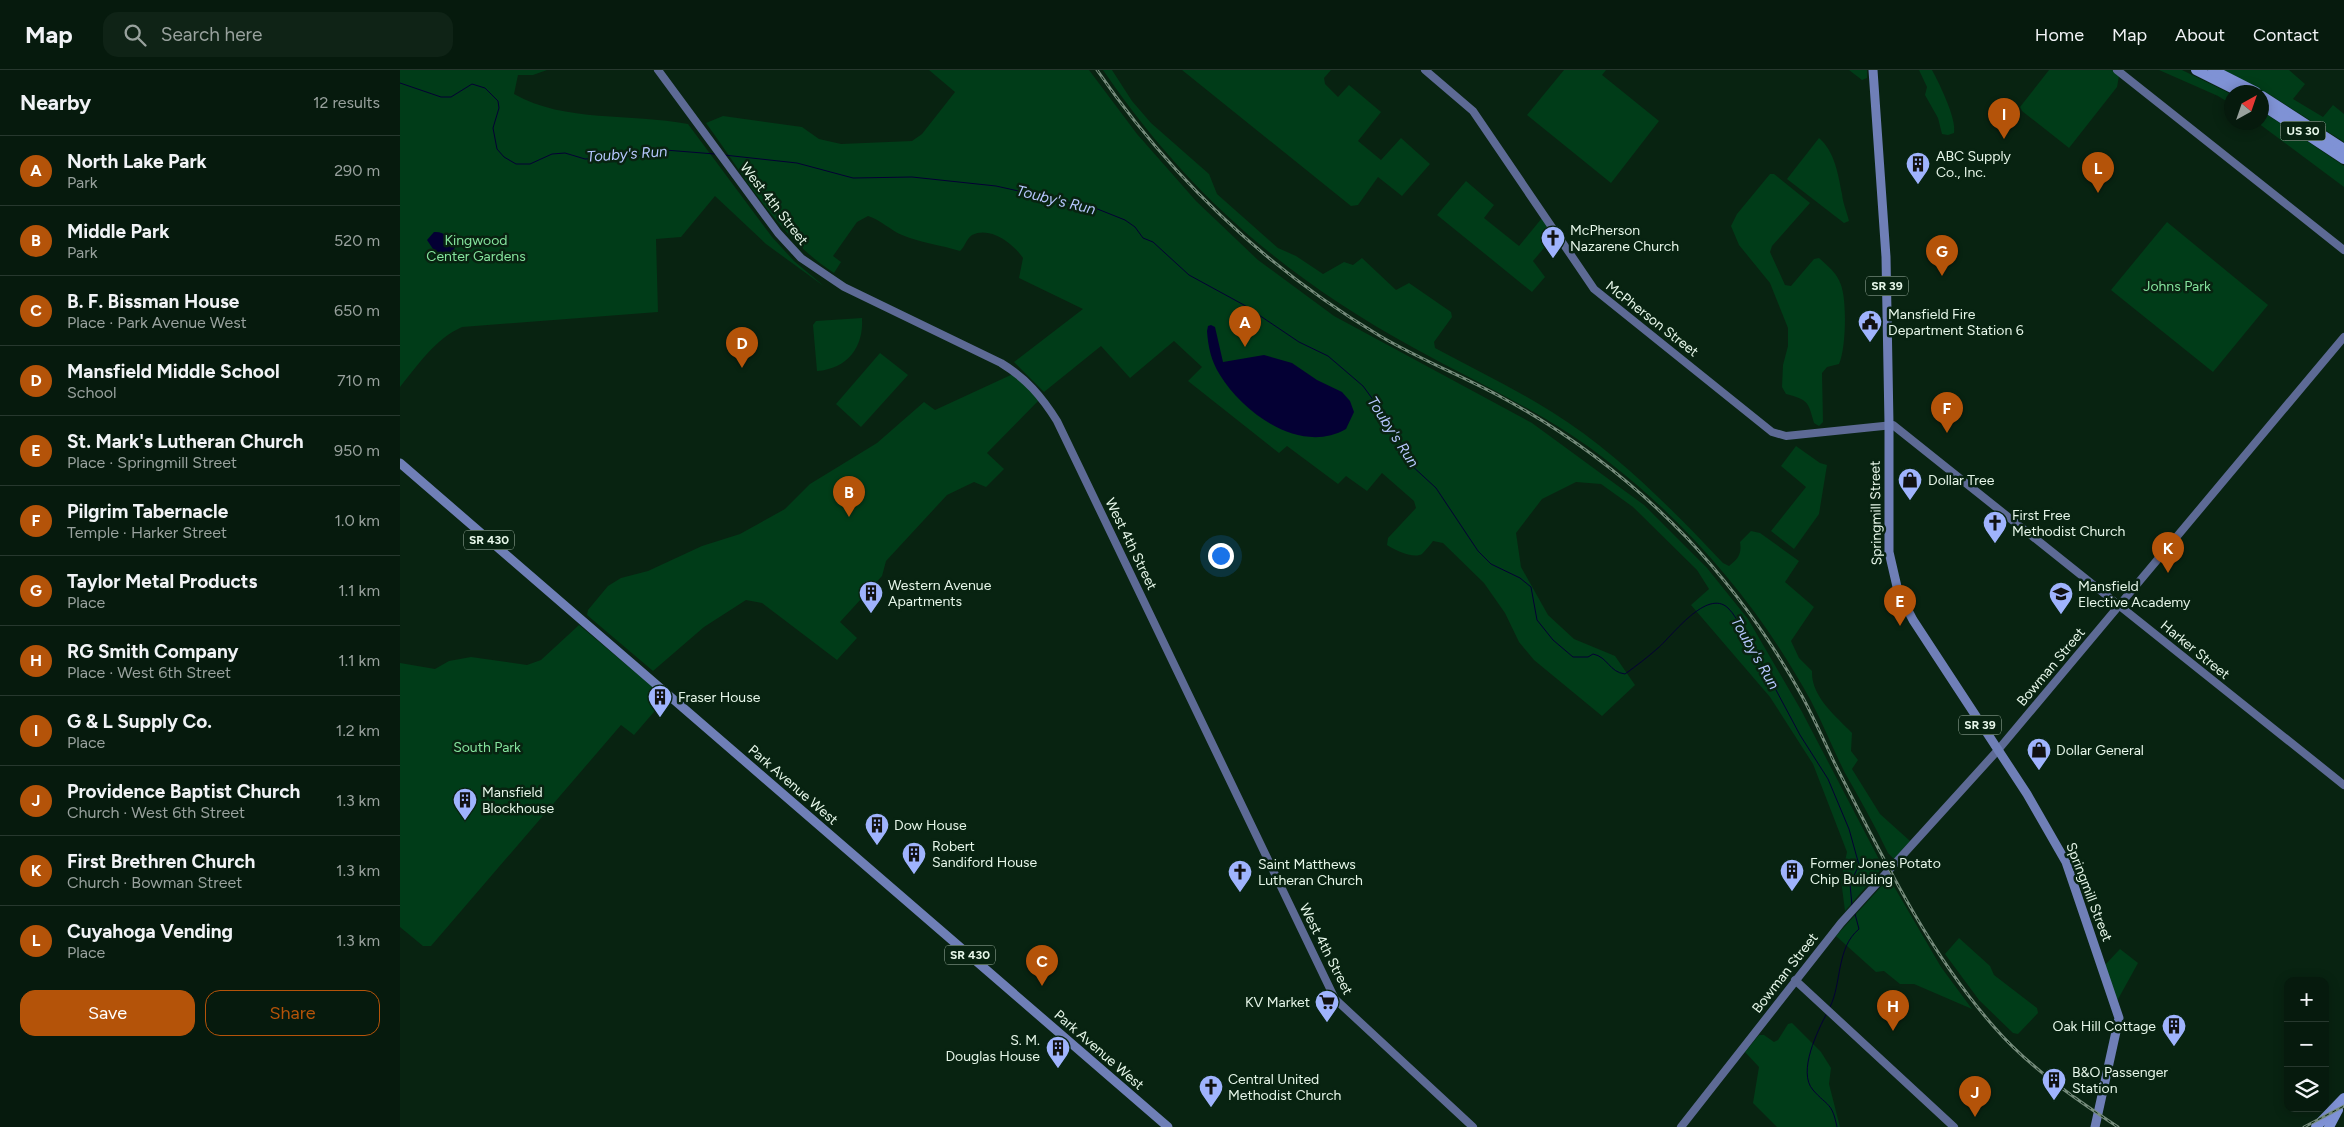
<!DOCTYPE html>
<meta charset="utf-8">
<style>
body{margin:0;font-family:Figtree,sans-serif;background:#0f2316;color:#f1f3f6}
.controls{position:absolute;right:15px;bottom:15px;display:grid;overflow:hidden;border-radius:10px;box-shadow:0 2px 12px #0003}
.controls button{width:45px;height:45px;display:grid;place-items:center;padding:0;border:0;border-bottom:1px solid #27382e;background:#061a0d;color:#f1f3f6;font:25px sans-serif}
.compass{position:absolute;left:1824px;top:15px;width:45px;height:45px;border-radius:50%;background:#061a0d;box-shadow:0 2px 12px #0003;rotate:40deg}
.you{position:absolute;left:820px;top:485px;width:18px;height:18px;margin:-12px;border:4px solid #fff;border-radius:50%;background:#1a73e8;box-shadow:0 0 0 8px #1a73e833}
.badge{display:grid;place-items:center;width:32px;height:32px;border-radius:50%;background:#b45309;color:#fff;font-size:16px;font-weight:700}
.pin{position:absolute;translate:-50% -41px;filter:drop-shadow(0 1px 2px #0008)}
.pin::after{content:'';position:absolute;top:26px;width:18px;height:15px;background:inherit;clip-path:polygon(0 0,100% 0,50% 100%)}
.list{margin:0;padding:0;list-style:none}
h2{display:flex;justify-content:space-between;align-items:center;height:65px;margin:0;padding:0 20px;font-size:21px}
h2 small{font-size:16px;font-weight:400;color:#98a19d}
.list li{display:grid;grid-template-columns:32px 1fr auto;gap:15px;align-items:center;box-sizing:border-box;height:70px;padding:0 20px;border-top:1px solid #27382e}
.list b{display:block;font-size:19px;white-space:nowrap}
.list p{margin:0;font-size:16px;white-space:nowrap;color:#98a19d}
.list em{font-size:16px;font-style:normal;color:#98a19d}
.actions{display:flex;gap:10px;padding:15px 20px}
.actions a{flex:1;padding:11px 0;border:1px solid #b45309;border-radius:15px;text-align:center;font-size:18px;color:#b45309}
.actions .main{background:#b45309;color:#fff}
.icon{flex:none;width:28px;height:28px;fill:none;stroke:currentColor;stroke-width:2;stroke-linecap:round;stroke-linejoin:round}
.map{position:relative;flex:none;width:1944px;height:1057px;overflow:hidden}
header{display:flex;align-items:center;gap:30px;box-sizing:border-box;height:70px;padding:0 25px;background:#061a0d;border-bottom:1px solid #27382e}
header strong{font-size:24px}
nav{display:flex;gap:28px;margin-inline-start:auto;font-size:18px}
.search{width:350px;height:45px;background:#0f2316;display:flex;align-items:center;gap:12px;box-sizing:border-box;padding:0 18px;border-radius:15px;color:#98a19d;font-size:19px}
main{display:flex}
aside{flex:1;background:#061a0d}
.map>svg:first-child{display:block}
.green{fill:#003c18}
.water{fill:#040034}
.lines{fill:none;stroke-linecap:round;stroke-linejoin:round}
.stream{stroke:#040034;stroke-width:1}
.secondary{stroke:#5d6a95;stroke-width:8}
.primary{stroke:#6f7fb7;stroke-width:9}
.highway{stroke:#7f92d5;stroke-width:10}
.rail-casing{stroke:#758b7b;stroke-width:3}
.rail{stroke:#082311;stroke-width:1;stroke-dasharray:4;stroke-linecap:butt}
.labels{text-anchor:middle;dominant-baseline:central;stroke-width:5;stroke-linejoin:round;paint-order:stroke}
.shield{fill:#082311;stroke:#a3b7a8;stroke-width:1}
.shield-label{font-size:12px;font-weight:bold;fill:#e6f6e9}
.poi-label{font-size:14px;fill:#e6f6e9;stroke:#082311;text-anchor:start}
.street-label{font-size:14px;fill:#e6f6e9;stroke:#082311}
.park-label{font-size:14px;fill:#86e49e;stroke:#082311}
.water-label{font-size:15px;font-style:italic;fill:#b7c7fe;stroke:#082311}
</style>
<header>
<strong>Map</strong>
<div class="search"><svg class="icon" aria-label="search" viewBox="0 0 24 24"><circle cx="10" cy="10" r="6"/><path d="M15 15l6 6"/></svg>Search here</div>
<nav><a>Home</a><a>Map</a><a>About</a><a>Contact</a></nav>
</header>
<main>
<aside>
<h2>Nearby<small>12 results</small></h2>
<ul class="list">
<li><span class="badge">A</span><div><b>North Lake Park</b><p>Park</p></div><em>290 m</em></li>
<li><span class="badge">B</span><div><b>Middle Park</b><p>Park</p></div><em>520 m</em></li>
<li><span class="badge">C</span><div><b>B. F. Bissman House</b><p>Place · Park Avenue West</p></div><em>650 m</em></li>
<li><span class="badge">D</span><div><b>Mansfield Middle School</b><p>School</p></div><em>710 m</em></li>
<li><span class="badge">E</span><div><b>St. Mark's Lutheran Church</b><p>Place · Springmill Street</p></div><em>950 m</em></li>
<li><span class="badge">F</span><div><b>Pilgrim Tabernacle</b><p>Temple · Harker Street</p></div><em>1.0 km</em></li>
<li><span class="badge">G</span><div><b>Taylor Metal Products</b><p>Place</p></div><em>1.1 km</em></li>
<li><span class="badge">H</span><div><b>RG Smith Company</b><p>Place · West 6th Street</p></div><em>1.1 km</em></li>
<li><span class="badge">I</span><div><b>G &amp; L Supply Co.</b><p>Place</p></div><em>1.2 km</em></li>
<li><span class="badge">J</span><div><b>Providence Baptist Church</b><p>Church · West 6th Street</p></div><em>1.3 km</em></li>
<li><span class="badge">K</span><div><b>First Brethren Church</b><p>Church · Bowman Street</p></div><em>1.3 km</em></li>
<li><span class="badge">L</span><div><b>Cuyahoga Vending</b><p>Place</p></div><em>1.3 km</em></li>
</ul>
<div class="actions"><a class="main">Save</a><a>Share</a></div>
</aside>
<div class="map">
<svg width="1944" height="1057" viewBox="0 0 1944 1057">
<rect width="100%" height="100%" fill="#082311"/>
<g class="green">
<path d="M0,0H147L133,5H118L114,24C165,53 231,43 288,54L372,167L394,191L425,217L366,174L315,126L281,167L256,169L258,242L62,257C35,269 18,295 0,317Z"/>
<path d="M529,0H689L737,64L796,131L858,190L934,246L1132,353L1244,435L1307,498L1348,549L1401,640L1483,797L1445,841L1441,810L1447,782L1413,694L1370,627L1291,535L1309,519L1297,500L1233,437L1201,414L1176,412L1142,429L1116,463L1121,497L1148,545L1174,569L1215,586L1235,615L1202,646L1134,590L1119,572L1105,543L1084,513L1043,473L1033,471C1030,475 1026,480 1022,484C1014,489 994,480 987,475L988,468L1016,438L1014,431L982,403L967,421L946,406L938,414L887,376L879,383L788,311L802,297L774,271L730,308L701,276L644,322L614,292L683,239L619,208L623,188C613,173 590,156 572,165C566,169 565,177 560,181C541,175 521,173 502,165C490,160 481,150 468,146L457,152L433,186L441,192L434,203C379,168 344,105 306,53L323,46L402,57L419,69L441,74L512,71L522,64L555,22Z"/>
<path d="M703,0H712L732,31L751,53L809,104L817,124L878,178L896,186L923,204L944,192L953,195L962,188L996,220L1009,213L1051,242L1052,247L1034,272L1035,278C1074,299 1114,318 1152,342C1216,382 1271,438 1323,493L1329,496C1338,489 1342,484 1340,472L1351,461L1360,463L1399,491L1385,512L1414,537L1391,571L1399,588L1412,601C1411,627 1436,646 1452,663L1451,681L1458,690L1452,699L1480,744L1510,771L1494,789L1488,783C1475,756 1460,729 1445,703C1433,679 1423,654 1411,631C1361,539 1292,457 1210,393C1150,345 1081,315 1014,278C883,206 788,124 703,0Z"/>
<polygon points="782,0 931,0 924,8 925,14 938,27 949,15 981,42 958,71 981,90 1001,68 1030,94 1002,126 978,107 958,135 951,136"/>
<polygon points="1164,0 1206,0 1202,5 1259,51 1211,113 1127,45"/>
<polygon points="1449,0 1467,0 1467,8 1462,10"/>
<path d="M1519,0H1532C1539,13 1557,49 1554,63L1548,65L1542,64L1538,48L1525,25L1527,17Z"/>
<polygon points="1649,0 1712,0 1719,6 1717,17 1669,78 1622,41 1620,37"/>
<polygon points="1759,0 1782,0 1831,24 1831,34 1818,26"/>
<polygon points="1824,0 1889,0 1905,14 1893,29 1923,47 1933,35 1944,44 1944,72 1872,26"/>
<polygon points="1862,41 1944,96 1944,117 1858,53 1862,52"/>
<path d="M1419,68C1435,82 1438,104 1442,124C1443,134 1447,142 1449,151L1444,153L1387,109Z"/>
<path d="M1370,104H1374L1410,133L1372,176L1370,182L1385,215L1391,216L1414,189L1419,188C1428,196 1437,203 1441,215C1447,231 1446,279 1439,294L1427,297L1422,303L1423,352L1419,356L1414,353C1408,331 1408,330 1386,324L1382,317L1383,295L1388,276V258L1370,213L1339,175L1331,156L1337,144Z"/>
<polygon points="1066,111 1094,135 1084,148 1119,176 1142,148 1154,166 1133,191 1145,207 1132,222 1037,145"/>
<polygon points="1767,152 1868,235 1813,302 1711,220"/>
<path d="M462,248C464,277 447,299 417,301L413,255L416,251Z"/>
<polygon points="480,283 508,305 461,357 436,334"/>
<polygon points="613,304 640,329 587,383 604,399 586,417 574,412 547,425 486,491 482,506 440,552 457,568 437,590 362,533 346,530 304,557 253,601 187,545 188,540 208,516 221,508 248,501 302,476 340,464 385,439 410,414 477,373 524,332 535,340"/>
<polygon points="1396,376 1420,393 1427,395 1419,444 1394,479 1371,461 1406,417 1381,396"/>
<polygon points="179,555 266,628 234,665 221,655 31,876 23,876 0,857 0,593 35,599 49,591 71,587 127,595 141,590"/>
<polygon points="1489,808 1541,897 1572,939 1514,914 1500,914 1484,901 1476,902 1436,866"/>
<polygon points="1559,868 1590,896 1594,905 1637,938 1638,943 1618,964 1613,963 1579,930 1545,884"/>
<polygon points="1720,879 1738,893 1717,931 1705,895"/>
<polygon points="1392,953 1421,982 1431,998 1429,1014 1440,1057 1377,1057 1353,1033 1359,997 1345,982 1359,965 1364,965 1374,972 1378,970 1388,954"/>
</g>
<g class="water">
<path d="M34,162C44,161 51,168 55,177L51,186L43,188L37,185L27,170Z"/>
<path d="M811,255L815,257L823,292L864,285L892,293L917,310L942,322L950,331L954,342L946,359C901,385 844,344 820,305C811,291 808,276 807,261L808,256Z"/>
</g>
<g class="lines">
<g class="stream">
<polyline points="0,13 41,27 51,27 72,14 85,18 98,31 99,38 93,58 97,79 104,87 116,94 130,94 152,84 165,83 185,89 250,85 265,80 315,84"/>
<path d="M324,85L397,93L453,108L512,107L596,116L695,138L725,150L735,157L743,168L753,172L789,205L844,235L899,272L928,286L963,316L985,346L989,359L1000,369L1004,387L1010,394L1036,418L1078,481L1091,494L1120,508L1131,517L1137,550L1153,570L1173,587H1188L1193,584C1208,587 1209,602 1225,604C1236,596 1248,587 1258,578C1272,566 1307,518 1328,538C1339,548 1349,576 1360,590L1400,665L1428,709L1449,759L1459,795L1450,814L1452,835"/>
<path d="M1430,937C1442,913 1436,878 1459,859L1455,844"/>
<path d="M1427,943C1418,960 1397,1002 1413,1020C1428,1037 1432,1032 1437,1057"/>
</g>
<g class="secondary">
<path d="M258,0L378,163L401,188L444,217L601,293C626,308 642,327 657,351L935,929L1073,1057"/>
<polyline points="1025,0 1073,41 1194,219 1372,362 1386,366 1493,355 1944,715"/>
<polyline points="1717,0 1944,180"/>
<polyline points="1395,910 1554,1057"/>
<polyline points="1281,1057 1441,853 1598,680 1944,267"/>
</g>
<g class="primary">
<polyline points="1473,0 1486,187 1489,354 1489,482 1498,521 1513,550 1627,724 1666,792 1719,948 1695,1057"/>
<polyline points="0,393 768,1057"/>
</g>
<g class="highway">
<polyline points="1796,0 1840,22"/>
<polyline points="1813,0 1856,22"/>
<polyline points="1862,26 1944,79"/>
<polyline points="1862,35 1944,89"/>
<polyline points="1916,1057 1944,1028"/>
<polyline points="1929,1057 1938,1040"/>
</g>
<defs>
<g id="rail">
<path d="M697,0C772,109 866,198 980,266C1019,289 1062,306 1101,327C1170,364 1233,412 1287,468C1331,515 1371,570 1402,626C1414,648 1424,671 1435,694C1481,784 1527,881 1595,958C1629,997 1674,1028 1718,1057"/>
<polyline points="1904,1057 1944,1036"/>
</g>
</defs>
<use href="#rail" class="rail-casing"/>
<use href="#rail" class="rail"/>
</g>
<defs>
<symbol id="building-pin" viewBox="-11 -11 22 30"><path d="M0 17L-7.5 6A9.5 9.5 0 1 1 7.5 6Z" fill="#9fb3fd" stroke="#082311"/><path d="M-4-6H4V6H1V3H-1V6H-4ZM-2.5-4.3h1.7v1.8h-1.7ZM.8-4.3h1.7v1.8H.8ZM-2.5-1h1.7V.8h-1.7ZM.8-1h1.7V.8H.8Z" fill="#111"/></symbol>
<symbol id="church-pin" viewBox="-11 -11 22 30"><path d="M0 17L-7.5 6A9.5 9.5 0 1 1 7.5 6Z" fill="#9fb3fd" stroke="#082311"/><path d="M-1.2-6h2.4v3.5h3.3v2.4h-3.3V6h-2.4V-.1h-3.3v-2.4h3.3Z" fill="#111"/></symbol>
<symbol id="civic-pin" viewBox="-11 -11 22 30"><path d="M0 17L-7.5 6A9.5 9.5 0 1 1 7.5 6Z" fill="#9fb3fd" stroke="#082311"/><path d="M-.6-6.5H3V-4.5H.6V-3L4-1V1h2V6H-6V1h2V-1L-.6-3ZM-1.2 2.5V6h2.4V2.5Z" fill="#111"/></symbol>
<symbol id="shop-pin" viewBox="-11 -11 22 30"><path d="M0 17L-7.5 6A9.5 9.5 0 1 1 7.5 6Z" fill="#9fb3fd" stroke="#082311"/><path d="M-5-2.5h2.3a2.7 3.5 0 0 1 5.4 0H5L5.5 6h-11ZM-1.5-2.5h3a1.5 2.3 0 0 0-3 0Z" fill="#111"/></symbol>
<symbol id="school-pin" viewBox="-11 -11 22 30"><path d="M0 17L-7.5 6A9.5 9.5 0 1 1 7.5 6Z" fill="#9fb3fd" stroke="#082311"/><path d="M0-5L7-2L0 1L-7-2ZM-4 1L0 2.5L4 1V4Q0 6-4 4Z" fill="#111"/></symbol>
<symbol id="supermarket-pin" viewBox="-11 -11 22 30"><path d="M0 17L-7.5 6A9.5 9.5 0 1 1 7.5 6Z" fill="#9fb3fd" stroke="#082311"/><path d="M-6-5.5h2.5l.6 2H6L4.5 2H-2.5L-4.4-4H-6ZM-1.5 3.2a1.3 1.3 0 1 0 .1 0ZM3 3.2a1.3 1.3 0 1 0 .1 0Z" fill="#111"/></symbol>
</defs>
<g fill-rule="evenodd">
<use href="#building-pin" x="1504" y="80" width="28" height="38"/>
<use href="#church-pin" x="1139" y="154" width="28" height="38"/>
<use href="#civic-pin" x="1456" y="238" width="28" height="38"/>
<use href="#shop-pin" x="1496" y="396" width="28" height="38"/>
<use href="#church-pin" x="1581" y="439" width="28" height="38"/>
<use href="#building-pin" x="457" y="509" width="28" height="38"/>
<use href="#school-pin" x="1647" y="510" width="28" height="38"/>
<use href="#building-pin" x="246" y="613" width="28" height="38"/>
<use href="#shop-pin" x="1625" y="666" width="28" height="38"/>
<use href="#building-pin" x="51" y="716" width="28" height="38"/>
<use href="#building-pin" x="463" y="741" width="28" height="38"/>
<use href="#building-pin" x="500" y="770" width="28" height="38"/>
<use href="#building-pin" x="1378" y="787" width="28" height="38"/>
<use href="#church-pin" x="826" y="788" width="28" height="38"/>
<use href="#supermarket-pin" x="913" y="918" width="28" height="38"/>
<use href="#building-pin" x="1760" y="942" width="28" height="38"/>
<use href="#building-pin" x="644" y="964" width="28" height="38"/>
<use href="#building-pin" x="1640" y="996" width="28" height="38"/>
<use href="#church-pin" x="797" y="1003" width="28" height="38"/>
</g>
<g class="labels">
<g class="shield">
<rect x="1880.5" y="51.5" width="45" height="19" rx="4"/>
<rect x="1466" y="206.5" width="42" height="19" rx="4"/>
<rect x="64" y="460.5" width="50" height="19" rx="4"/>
<rect x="1559" y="645.5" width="42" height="19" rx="4"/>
<rect x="545" y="875.5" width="50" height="19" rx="4"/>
</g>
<g class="shield-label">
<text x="1903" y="61">US 30</text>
<text x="1487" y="216">SR 39</text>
<text x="89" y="470">SR 430</text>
<text x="1580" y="655">SR 39</text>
<text x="570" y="885">SR 430</text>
</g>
<g class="poi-label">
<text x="1536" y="86">ABC Supply<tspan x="1536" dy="16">Co., Inc.</tspan></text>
<text x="1170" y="160">McPherson<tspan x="1170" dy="16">Nazarene Church</tspan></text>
<text x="1488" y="244">Mansfield Fire<tspan x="1488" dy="16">Department Station 6</tspan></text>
<text x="1528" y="410">Dollar Tree</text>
<text x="1612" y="445">First Free<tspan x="1612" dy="16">Methodist Church</tspan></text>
<text x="488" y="515">Western Avenue<tspan x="488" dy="16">Apartments</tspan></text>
<text x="1678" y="516">Mansfield<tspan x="1678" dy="16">Elective Academy</tspan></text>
<text x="278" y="627">Fraser House</text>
<text x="1656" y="680">Dollar General</text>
<text x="82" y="722">Mansfield<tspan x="82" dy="16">Blockhouse</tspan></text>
<text x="494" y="755">Dow House</text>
<text x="532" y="776">Robert<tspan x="532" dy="16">Sandiford House</tspan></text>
<text x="1410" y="793">Former Jones Potato<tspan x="1410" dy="16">Chip Building</tspan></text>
<text x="858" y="794">Saint Matthews<tspan x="858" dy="16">Lutheran Church</tspan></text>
<text x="910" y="932" text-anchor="end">KV Market</text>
<text x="1756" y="956" text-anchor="end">Oak Hill Cottage</text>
<text x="640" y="970" text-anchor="end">S. M.<tspan x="640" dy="16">Douglas House</tspan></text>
<text x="1672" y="1002">B&amp;O Passenger<tspan x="1672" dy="16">Station</tspan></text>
<text x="828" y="1009">Central United<tspan x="828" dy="16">Methodist Church</tspan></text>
</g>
<g class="street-label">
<text transform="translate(374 134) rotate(52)">West 4th Street</text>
<text transform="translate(1252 249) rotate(38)">McPherson Street</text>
<text transform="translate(1476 443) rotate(-91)">Springmill Street</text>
<text transform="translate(731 474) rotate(64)">West 4th Street</text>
<text transform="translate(1795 580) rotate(39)">Harker Street</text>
<text transform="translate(1651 597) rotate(-50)">Bowman Street</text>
<text transform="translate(393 715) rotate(41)">Park Avenue West</text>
<text transform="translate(1689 822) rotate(69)">Springmill Street</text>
<text transform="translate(926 879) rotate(63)">West 4th Street</text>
<text transform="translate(1385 903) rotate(-52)">Bowman Street</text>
<text transform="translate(699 980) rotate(41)">Park Avenue West</text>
</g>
<g class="park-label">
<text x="76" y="170">Kingwood<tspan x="76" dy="16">Center Gardens</tspan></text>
<text x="1777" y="216">Johns Park</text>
<text x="87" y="677">South Park</text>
</g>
<g class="water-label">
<text transform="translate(227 84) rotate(-4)">Touby's Run</text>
<text transform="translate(656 130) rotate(14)">Touby's Run</text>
<text transform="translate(993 362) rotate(57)">Touby's Run</text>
<text transform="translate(1355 583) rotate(60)">Touby's Run</text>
</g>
</g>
</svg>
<div class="controls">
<button>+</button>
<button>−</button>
<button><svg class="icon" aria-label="layers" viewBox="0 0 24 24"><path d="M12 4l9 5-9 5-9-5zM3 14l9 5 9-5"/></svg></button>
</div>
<svg class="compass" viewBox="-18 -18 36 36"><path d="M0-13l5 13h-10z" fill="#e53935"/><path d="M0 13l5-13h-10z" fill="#98a19d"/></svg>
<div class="you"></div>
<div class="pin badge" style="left:845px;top:277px">A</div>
<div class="pin badge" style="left:449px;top:447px">B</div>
<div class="pin badge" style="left:642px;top:916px">C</div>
<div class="pin badge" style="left:342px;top:298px">D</div>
<div class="pin badge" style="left:1500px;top:556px">E</div>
<div class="pin badge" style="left:1547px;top:363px">F</div>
<div class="pin badge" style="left:1542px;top:206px">G</div>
<div class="pin badge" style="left:1493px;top:961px">H</div>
<div class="pin badge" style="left:1604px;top:69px">I</div>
<div class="pin badge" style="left:1575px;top:1047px">J</div>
<div class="pin badge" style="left:1768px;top:503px">K</div>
<div class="pin badge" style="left:1698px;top:123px">L</div>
</div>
</main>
